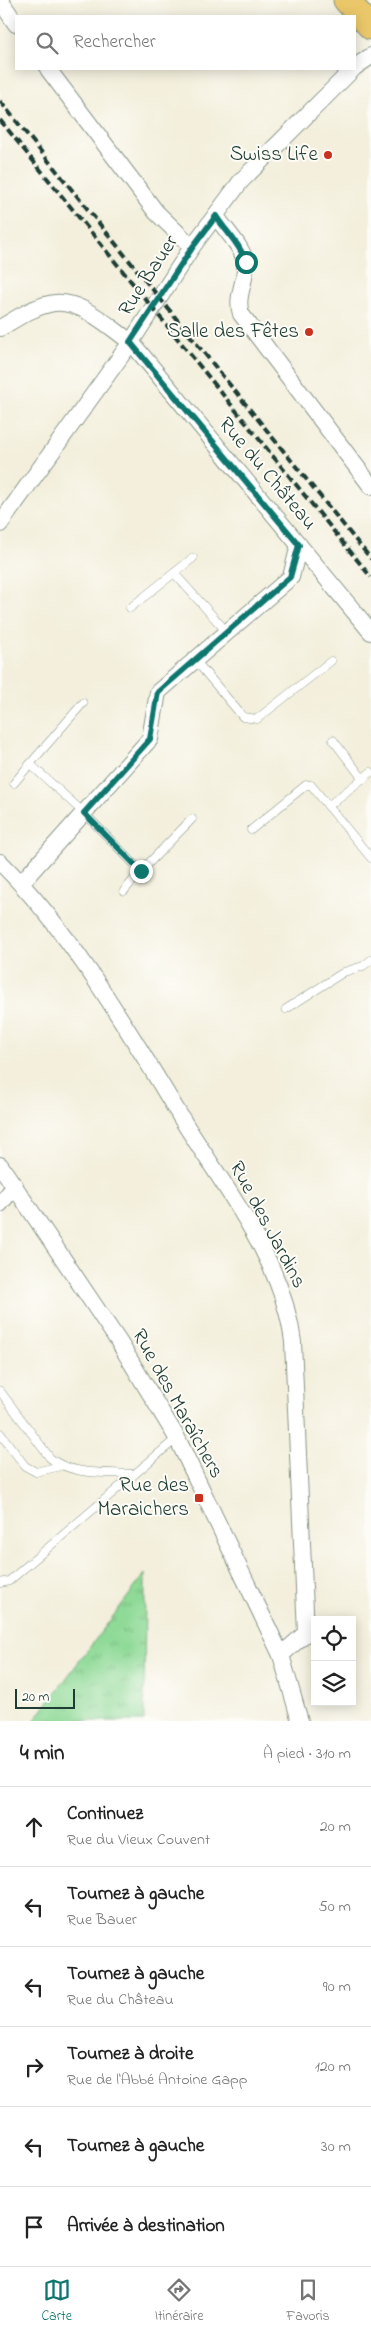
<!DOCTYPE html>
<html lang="fr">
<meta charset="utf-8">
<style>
body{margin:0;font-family:"Indie Flower",sans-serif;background:#f2f2f2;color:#222}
.controls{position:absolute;right:15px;bottom:15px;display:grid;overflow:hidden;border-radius:0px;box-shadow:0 2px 12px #0003}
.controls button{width:45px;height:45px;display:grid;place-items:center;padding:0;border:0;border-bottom:1px solid #e0e0e0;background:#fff;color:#222;font:25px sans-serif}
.scale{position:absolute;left:15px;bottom:12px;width:60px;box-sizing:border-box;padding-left:5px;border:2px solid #1f3d34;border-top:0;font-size:14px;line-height:18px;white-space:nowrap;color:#1f3d34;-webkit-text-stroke:4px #fdfcf7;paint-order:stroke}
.stop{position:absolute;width:15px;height:15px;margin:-11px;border:4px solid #0f766e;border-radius:50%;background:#fff}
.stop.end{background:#0f766e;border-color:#fff;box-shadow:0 1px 5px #0008}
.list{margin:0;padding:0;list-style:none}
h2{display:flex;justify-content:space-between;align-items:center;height:65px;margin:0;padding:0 20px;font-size:21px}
h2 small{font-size:16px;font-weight:400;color:#767676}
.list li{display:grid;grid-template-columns:32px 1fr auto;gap:15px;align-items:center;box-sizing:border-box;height:80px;padding:0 20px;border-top:1px solid #e0e0e0}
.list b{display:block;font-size:19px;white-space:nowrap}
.list p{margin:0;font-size:16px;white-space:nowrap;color:#767676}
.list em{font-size:16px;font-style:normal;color:#767676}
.icon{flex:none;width:28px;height:28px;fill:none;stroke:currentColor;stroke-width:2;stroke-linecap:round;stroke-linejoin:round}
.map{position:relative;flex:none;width:371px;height:1721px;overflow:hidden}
.search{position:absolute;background:#fff;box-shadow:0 2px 12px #0003;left:15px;right:15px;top:15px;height:55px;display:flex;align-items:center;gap:12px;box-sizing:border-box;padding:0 18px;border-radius:0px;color:#767676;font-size:19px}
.sheet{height:545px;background:#fff}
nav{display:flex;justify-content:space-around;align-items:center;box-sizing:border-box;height:70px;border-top:1px solid #e0e0e0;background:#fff;font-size:14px;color:#767676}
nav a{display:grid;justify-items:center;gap:2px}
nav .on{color:#0f766e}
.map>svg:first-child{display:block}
.grass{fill:url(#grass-tufts);stroke:#578c66}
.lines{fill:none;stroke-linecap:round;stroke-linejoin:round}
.service-casing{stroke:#899688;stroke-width:9}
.minor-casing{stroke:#899688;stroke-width:18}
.primary-casing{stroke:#899688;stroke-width:27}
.service{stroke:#fff;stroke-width:8}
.minor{stroke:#fff;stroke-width:16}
.primary{stroke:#eac769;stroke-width:25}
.rail{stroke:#1f3d34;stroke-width:4;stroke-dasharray:8 4;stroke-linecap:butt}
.route{stroke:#0f766e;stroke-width:6}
.poi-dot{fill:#c8321e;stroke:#fdfcf7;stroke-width:2}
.labels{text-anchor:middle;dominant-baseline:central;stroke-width:4;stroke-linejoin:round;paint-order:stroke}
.poi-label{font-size:21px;fill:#1f3d34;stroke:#fdfcf7;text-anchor:end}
.street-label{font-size:21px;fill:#1f3d34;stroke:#fdfcf7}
</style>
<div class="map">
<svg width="371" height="1721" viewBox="0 0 371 1721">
<defs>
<pattern id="grass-tufts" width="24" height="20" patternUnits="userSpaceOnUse" patternTransform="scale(1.25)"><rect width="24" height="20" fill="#8fda97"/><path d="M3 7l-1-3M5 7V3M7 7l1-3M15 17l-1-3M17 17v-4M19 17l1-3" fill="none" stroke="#7bbc83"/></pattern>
</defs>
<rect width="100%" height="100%" fill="#fdfcf7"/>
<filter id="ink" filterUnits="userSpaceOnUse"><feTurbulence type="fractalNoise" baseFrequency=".02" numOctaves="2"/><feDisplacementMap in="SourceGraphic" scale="10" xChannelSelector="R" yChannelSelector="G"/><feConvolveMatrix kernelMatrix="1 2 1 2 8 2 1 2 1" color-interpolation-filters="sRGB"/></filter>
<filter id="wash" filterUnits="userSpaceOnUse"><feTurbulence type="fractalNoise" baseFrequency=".0096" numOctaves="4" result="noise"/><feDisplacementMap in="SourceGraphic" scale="20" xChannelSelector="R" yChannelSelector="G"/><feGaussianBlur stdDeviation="1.12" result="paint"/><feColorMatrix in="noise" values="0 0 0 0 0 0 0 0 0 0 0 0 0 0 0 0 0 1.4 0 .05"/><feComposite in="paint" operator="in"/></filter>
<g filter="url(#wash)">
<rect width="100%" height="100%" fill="#f3efdc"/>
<polygon class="grass" points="145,1574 144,1721 34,1721"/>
</g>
<g filter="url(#ink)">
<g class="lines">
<defs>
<g id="service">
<polyline points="174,573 193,558"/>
<polyline points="130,608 174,573 227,632"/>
<polyline points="195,660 243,717 257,719 331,661"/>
<polyline points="83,703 30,764 84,813 141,871 192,819"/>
<polyline points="333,740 363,779"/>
<polyline points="14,783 30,764"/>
<polyline points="328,806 371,772"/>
<polyline points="251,830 306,785 311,785 371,858"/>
<polyline points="124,891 141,871"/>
<polyline points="286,1009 344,972 363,966 371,960"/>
<path d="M0,1391L50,1458C72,1476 107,1472 134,1474"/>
<polyline points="0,1433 25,1466 36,1472 60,1466"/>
<polyline points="0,1583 9,1581 177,1438"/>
</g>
<g id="minor">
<polyline points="0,0 16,24"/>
<polyline points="355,67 371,56"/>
<polyline points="48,69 156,212 192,247"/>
<path d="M216,216C225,230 244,248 245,263C247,281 235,296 241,314L371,486"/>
<path d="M0,328C16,319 31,308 49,304C78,296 109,327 131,342L371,632"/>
<polyline points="0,524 131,342 192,247 241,181 353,69"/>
<path d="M0,862C75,936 130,1034 185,1124C227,1191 283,1261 293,1342L306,1633L281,1655"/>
<polyline points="21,883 150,739 158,692 291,577 299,545"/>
<polyline points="0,1165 119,1342 177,1438 281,1655 300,1721"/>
<polyline points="0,1204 15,1186"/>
</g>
<polyline id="primary" points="346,0 371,27"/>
</defs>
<use href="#service" class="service-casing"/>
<use href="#minor" class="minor-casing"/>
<use href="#primary" class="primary-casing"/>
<use href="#service" class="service"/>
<use href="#minor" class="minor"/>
<use href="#primary" class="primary"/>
<g class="rail">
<polyline points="0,101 371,559"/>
<polyline points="0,120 371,577"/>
</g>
</g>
</g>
<g class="lines" filter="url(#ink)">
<path class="route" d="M141,871L84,813L150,739L158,692L290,577L299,545L130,342L192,248L216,216C226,232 240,244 246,262"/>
</g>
<g class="poi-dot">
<circle cx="328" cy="155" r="5"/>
<circle cx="309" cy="332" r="5"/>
<rect x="194" y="1493" width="10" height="10" rx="2.5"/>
</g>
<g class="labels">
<g class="poi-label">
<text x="318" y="155">Swiss Life</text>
<text x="299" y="332">Salle des Fêtes</text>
<text x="189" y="1486">Rue des<tspan x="189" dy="24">Maraichers</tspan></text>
</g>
<g class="street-label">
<text transform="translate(149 276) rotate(-57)">Rue Bauer</text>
<text transform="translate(267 474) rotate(50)">Rue du Château</text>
<text transform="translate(267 1225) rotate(62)">Rue des Jardins</text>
<text transform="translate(177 1404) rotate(61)">Rue des Maraîchers</text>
</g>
</g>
</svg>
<div class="controls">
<button><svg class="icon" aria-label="locate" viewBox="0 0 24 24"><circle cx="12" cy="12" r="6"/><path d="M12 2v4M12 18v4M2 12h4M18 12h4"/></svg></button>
<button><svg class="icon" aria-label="layers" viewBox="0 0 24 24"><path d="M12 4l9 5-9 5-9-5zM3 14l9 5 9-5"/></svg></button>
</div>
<div class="scale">20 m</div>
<div class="stop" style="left:246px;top:262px"></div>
<div class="stop end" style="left:141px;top:871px"></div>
<div class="search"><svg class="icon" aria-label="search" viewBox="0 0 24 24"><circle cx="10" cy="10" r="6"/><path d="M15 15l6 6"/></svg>Rechercher</div>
</div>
<section class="sheet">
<h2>4 min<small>À pied · 310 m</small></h2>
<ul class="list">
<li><svg class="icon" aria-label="ahead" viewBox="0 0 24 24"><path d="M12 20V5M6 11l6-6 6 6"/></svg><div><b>Continuez</b><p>Rue du Vieux Couvent</p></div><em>20 m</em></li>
<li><svg class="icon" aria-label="left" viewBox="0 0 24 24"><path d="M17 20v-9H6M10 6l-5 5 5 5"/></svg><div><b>Tournez à gauche</b><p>Rue Bauer</p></div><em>50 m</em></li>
<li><svg class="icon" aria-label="left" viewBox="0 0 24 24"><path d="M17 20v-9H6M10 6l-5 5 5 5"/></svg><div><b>Tournez à gauche</b><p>Rue du Château</p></div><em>90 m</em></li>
<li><svg class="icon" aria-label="right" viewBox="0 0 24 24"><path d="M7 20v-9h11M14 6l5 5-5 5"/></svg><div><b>Tournez à droite</b><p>Rue de l'Abbé Antoine Gapp</p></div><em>120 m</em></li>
<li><svg class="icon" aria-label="left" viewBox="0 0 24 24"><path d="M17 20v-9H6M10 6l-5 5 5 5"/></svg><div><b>Tournez à gauche</b></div><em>30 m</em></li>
<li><svg class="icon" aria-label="arrive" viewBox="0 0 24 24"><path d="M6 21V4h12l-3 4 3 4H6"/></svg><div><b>Arrivée à destination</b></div></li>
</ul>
</section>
<nav>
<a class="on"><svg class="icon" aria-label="map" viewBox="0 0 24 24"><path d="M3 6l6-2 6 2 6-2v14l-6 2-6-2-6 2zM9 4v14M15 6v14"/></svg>Carte</a>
<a><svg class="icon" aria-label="directions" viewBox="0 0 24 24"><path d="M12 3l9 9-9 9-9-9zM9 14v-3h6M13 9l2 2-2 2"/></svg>Itinéraire</a>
<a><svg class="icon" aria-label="saved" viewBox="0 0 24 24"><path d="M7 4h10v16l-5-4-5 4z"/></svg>Favoris</a>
</nav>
